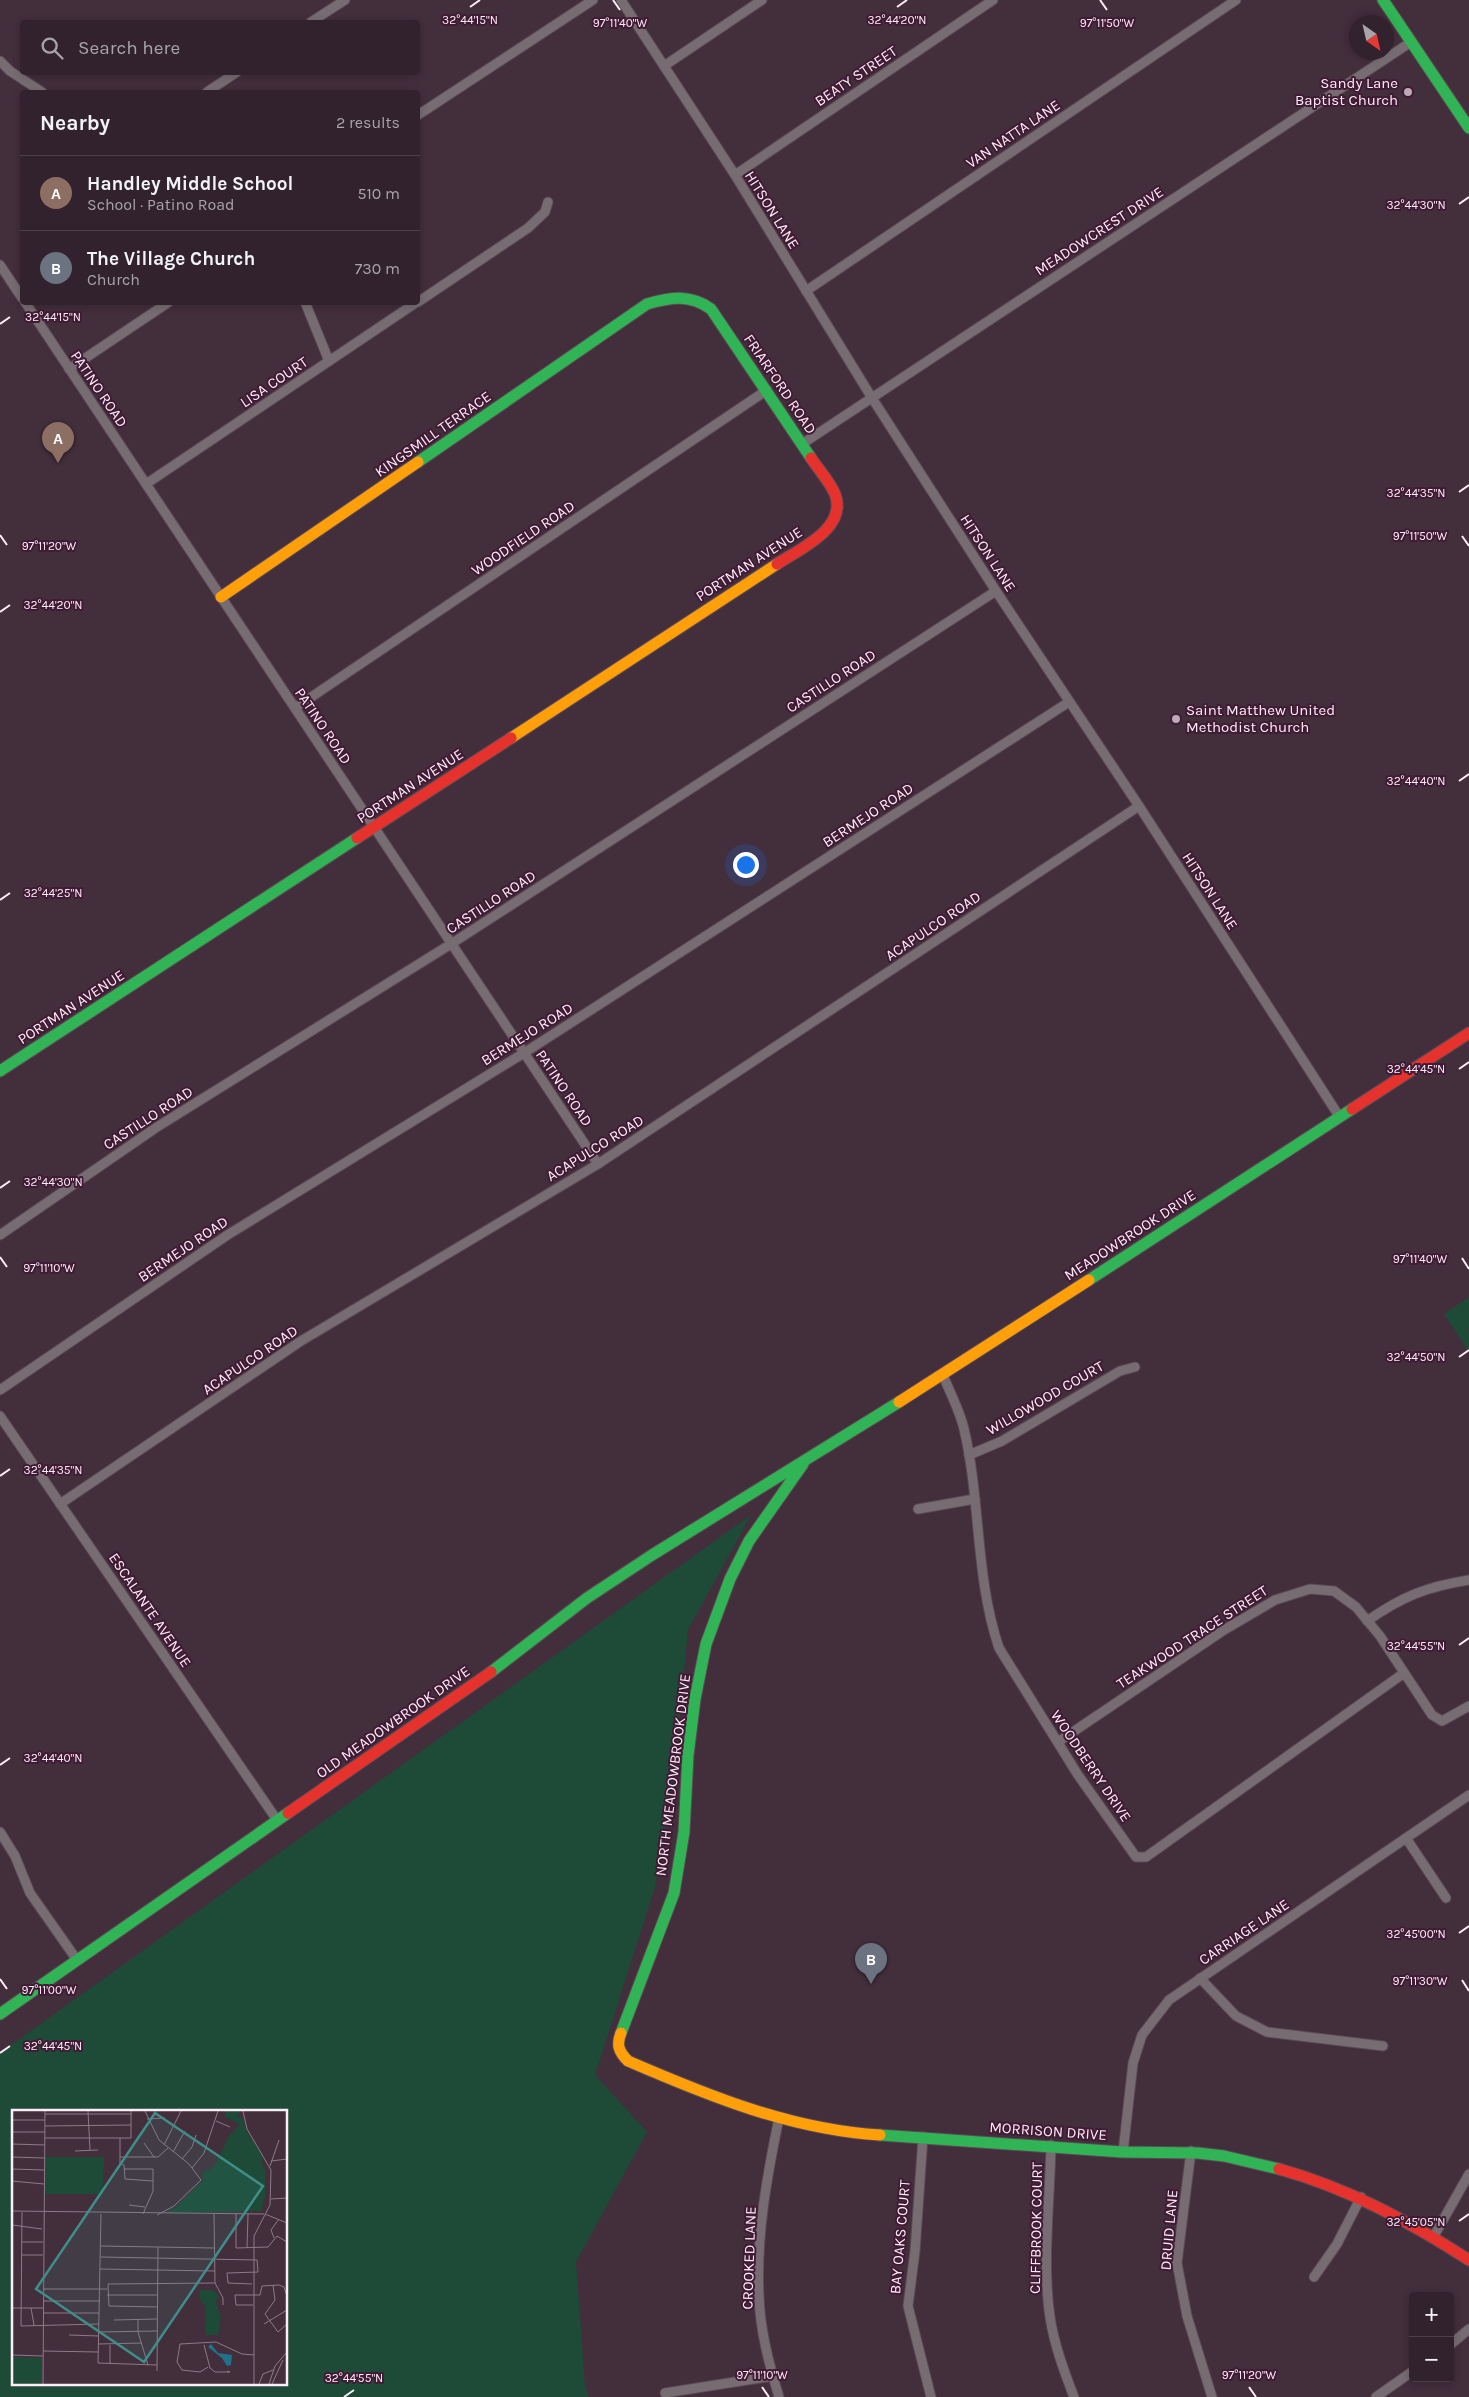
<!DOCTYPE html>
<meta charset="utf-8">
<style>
body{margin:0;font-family:Karla,sans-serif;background:#3d2f39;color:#f1f3f6}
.controls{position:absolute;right:15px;bottom:15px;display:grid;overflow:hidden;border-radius:5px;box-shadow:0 2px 8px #0003}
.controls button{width:45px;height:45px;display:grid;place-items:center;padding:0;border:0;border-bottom:1px solid #4d3f49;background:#32222d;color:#f1f3f6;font:25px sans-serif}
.compass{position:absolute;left:1349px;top:15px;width:45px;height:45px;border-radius:50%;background:#32222d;box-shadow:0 2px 8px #0003;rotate:146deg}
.you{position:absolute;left:745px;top:864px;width:18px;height:18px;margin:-12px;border:4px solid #fff;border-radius:50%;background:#1a73e8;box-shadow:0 0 0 8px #1a73e833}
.badge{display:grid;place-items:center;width:32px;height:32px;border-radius:50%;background:#ea580c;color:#fff;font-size:16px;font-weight:700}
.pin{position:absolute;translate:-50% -41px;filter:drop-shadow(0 1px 2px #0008)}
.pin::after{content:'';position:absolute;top:26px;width:18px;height:15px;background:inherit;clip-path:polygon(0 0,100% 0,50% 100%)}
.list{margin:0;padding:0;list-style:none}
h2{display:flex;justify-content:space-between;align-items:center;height:65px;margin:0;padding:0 20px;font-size:21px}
h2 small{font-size:16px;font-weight:400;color:#a8a4aa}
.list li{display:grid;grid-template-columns:32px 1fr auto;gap:15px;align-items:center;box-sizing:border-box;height:75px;padding:0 20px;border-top:1px solid #4d3f49}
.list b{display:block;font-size:19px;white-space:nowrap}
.list p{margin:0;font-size:16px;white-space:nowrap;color:#a8a4aa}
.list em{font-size:16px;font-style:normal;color:#a8a4aa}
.icon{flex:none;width:28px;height:28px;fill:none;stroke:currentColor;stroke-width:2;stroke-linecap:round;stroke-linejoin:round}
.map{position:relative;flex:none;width:1469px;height:2397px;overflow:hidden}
.search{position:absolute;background:#32222d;box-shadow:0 2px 8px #0003;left:20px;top:20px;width:400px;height:55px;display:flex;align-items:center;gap:12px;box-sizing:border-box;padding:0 18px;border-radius:5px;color:#a8a4aa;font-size:19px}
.panel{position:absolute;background:#32222d;box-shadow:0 2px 8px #0003;left:20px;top:90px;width:400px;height:215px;border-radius:5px}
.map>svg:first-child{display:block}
.green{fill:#1e4b38;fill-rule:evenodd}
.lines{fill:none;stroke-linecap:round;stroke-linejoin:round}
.street-casing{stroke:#5b4a55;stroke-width:11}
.fast-casing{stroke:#5b4a55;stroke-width:13}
.slow-casing{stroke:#5b4a55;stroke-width:13}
.jam-casing{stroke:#5b4a55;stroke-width:13}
.street{stroke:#786c73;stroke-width:9}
.fast{stroke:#30b455;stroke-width:11}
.slow{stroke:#ff9f0a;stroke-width:11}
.jam{stroke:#e5322d;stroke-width:11}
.ticks{fill:none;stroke:#fdedf7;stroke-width:2}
.poi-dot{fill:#bcaab6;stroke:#411b35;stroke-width:2}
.labels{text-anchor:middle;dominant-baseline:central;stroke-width:4;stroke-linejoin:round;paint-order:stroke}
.street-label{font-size:15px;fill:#fdedf7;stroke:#411b35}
.poi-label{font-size:15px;fill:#fdedf7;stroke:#411b35;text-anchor:end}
.inset-road{fill:none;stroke:#8d7a87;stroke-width:1}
.view{fill:#3f8e89;fill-opacity:0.15;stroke:#3f8e89;stroke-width:2.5}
.inset-edge{fill:none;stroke:#fdedf7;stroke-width:2.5}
.ticks-label{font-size:12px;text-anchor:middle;fill:#fdedf7;stroke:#411b35;stroke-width:4;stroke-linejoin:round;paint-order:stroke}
</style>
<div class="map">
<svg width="1469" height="2397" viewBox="0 0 1469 2397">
<rect width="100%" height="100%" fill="#432e3c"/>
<g class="green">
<polygon points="1469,1297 1469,1352 1444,1314"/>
<path d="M751,1515L688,1630L674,1778L655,1887L595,2075L647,2132L576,2262L585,2385L589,2397H0V2053ZM14,2111H286V2383H14Z"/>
</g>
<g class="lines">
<defs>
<g id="street">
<polyline points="621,0 735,175 872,398 996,591 1139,806 1339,1116"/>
<polyline points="311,22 345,0"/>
<polyline points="0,61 10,71 42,92"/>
<polyline points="664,66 762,0"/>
<polyline points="207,92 237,72"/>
<polyline points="418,115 593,0"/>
<polyline points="735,175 993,0"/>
<polyline points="0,265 22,298"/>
<polyline points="806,291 1236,0"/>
<polyline points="25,302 598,1164"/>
<polyline points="305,302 329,361"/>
<polyline points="418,302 528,228 545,212 548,202"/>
<polyline points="69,369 169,302"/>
<polyline points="802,444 1411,42"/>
<polyline points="146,484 417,302"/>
<polyline points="295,708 767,390"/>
<polyline points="0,1235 157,1127 451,944 996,591"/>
<path d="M943,1375C950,1393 960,1411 964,1429C981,1501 975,1577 999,1648L1078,1775L1136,1857H1146L1404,1673"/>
<polyline points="0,1390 229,1234 524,1053 1069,702"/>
<polyline points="0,1416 277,1820"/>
<polyline points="969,1455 1002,1441 1120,1371 1135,1367"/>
<polyline points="60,1504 301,1341 598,1164 1139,806"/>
<polyline points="918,1509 975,1499"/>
<path d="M1367,1621C1403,1596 1426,1587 1469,1580"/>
<polyline points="1058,1742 1224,1630 1275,1600 1310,1589 1334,1591 1356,1607 1380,1636 1432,1715 1442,1721 1469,1706"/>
<polyline points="0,1832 15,1856 30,1893 77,1960"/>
<polyline points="1406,1838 1446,1898"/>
<polyline points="1200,1978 1236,2016 1267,2032 1383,2046"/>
<path d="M779,2118C767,2176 756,2236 759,2296C760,2330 769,2364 779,2397"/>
<polyline points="923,2137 915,2251 908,2306 931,2397"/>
<path d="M1051,2145C1050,2199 1042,2264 1050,2317C1054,2344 1064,2371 1074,2397"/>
<polyline points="1191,2151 1177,2263 1187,2316 1212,2397"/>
<polyline points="1123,2152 1133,2063 1142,2035 1169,2000 1469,1795"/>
<polyline points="1434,2236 1469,2174"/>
<polyline points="1314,2277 1337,2244 1361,2197"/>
<polyline points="1450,2345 1469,2329"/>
<polyline points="665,2393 773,2376"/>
<polyline points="1376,2397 1413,2371"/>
</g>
<g id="fast">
<polyline points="1383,0 1469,128"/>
<path d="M418,462L647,304C671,297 690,294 711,309L811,458"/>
<polyline points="0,1071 357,838"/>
<polyline points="1089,1280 1352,1109"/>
<polyline points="491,1672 587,1598 652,1555 899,1402"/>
<polyline points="0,2014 288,1813"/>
<polyline points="621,2033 674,1893 684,1832 688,1755 695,1699 706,1644 730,1579 749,1541 803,1464"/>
<polyline points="880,2135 1122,2152 1198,2153 1224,2156 1279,2169"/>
</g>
<g id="slow">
<polyline points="221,597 418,462"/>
<polyline points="511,738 777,564"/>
<polyline points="899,1402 1089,1280"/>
<path d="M621,2033C616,2045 619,2052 628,2061C709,2096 792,2130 880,2135"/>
</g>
<g id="jam">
<path d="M777,564C800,549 848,528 835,494C830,482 819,470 811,458"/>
<polyline points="357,838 511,738"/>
<polyline points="1352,1109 1469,1033"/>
<polyline points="288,1813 491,1672"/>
<path d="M1279,2169C1348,2188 1410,2222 1469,2260"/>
</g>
</defs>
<use href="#street" class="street-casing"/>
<use href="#fast" class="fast-casing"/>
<use href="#slow" class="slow-casing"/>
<use href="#jam" class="jam-casing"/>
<use href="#street" class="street"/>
<use href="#fast" class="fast"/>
<use href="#slow" class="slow"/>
<use href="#jam" class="jam"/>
</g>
<path class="ticks" d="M613,0L620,10M1100,0L1107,10M470,7L480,0M897,7L907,0M1459,204L1469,197M0,324L10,317M1459,492L1469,485M0,535L7,545M1462,536L1469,546M0,612L10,605M1459,781L1469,774M0,900L10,893M1459,1069L1469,1062M0,1188L10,1181M0,1257L7,1267M1462,1258L1469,1269M1459,1357L1469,1350M0,1476L10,1469M1459,1645L1469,1638M0,1765L10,1758M1459,1933L1469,1926M0,1979L7,1989M1462,1980L1469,1991M0,2053L10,2046M1459,2221L1469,2214M762,2387L769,2397M1249,2387L1256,2397M344,2397L354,2390"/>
<g class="poi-dot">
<circle cx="1408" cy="92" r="5"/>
<circle cx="1176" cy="719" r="5"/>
</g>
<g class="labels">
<g class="street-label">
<text transform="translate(856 76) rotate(-34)">BEATY STREET</text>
<text transform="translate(1013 134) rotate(-34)">VAN NATTA LANE</text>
<text transform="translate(772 210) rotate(58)">HITSON LANE</text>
<text transform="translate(1099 231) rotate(-33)">MEADOWCREST DRIVE</text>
<text transform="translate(274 382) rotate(-34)">LISA COURT</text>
<text transform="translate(780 384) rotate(56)">FRIARFORD ROAD</text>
<text transform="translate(99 389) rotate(56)">PATINO ROAD</text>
<text transform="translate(433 434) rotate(-35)">KINGSMILL TERRACE</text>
<text transform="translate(523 538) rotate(-34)">WOODFIELD ROAD</text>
<text transform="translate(988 553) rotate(57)">HITSON LANE</text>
<text transform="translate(749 564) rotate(-33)">PORTMAN AVENUE</text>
<text transform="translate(831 681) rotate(-33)">CASTILLO ROAD</text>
<text transform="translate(323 726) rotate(56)">PATINO ROAD</text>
<text transform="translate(410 786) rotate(-33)">PORTMAN AVENUE</text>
<text transform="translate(868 815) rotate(-33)">BERMEJO ROAD</text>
<text transform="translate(1210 891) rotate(57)">HITSON LANE</text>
<text transform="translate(491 902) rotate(-33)">CASTILLO ROAD</text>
<text transform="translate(933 926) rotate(-34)">ACAPULCO ROAD</text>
<text transform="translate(71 1007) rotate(-33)">PORTMAN AVENUE</text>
<text transform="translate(527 1034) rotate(-32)">BERMEJO ROAD</text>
<text transform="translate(564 1088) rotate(56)">PATINO ROAD</text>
<text transform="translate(148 1118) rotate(-33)">CASTILLO ROAD</text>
<text transform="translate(595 1148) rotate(-32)">ACAPULCO ROAD</text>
<text transform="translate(1130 1235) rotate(-33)">MEADOWBROOK DRIVE</text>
<text transform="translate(183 1249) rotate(-34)">BERMEJO ROAD</text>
<text transform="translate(250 1360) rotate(-34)">ACAPULCO ROAD</text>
<text transform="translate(1045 1398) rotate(-30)">WILLOWOOD COURT</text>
<text transform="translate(150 1610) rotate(56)">ESCALANTE AVENUE</text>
<text transform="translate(1192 1637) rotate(-33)">TEAKWOOD TRACE STREET</text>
<text transform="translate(393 1722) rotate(-35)">OLD MEADOWBROOK DRIVE</text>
<text transform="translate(1091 1766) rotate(56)">WOODBERRY DRIVE</text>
<text transform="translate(673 1775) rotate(-83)">NORTH MEADOWBROOK DRIVE</text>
<text transform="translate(1244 1932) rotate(-34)">CARRIAGE LANE</text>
<text transform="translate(1048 2131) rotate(4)">MORRISON DRIVE</text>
<text transform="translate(1036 2228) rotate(-89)">CLIFFBROOK COURT</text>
<text transform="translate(1169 2230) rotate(-85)">DRUID LANE</text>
<text transform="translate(900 2237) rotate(-85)">BAY OAKS COURT</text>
<text transform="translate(749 2258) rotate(-88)">CROOKED LANE</text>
</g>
<g class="poi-label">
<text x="1398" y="83">Sandy Lane<tspan x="1398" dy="17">Baptist Church</tspan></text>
<text x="1186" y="710" text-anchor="start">Saint Matthew United<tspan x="1186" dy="17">Methodist Church</tspan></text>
</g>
</g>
<g transform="translate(12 2110)">
<rect width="275" height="275" fill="#432e3c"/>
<path d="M213,1H229L225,6L230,7L236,24L252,48L249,49L253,60V87L249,101L152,103L163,98L191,70L190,63L202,57L217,26L228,14L213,7ZM33,47H92L91,84H32ZM187,180H200L207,185L204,192L209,207L206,225H193L194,197L188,190ZM0,247L30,248V274H0Z" fill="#1e4b38"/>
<path d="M199,234L206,243L220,245L219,255L215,256L210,248L196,237Z" fill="#1e728b"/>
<path class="inset-road" d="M76,1L78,40M133,1L147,30L177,54L189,70L162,96L145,105M231,1L235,19L259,60L258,95L242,126V274M33,4H119M135,9L153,8M0,10H33M204,11L218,17M33,16L119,15M0,22H33M33,28H119V1M108,28V53L112,55L113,69L141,71M132,33L142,47M0,34L33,35M152,35L169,1M63,41L86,40M161,42L173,21M0,47L32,48M108,47H146L156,38M170,49L180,37L184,25M259,51L275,49M258,56L267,30M180,58L192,43L206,1M0,59L32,60M112,59H141V81L131,104M0,71L32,74M259,89L275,88M117,95L133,97M0,101L252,104M10,102L9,216L87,214M89,104L86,253L145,255M202,104L203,173L211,188V195M224,104V138L256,137L265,126L275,132M253,104L275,113M0,115L30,119M262,128L259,120L267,109M10,132H31M89,136L202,138M235,138L236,104M10,145H31M89,147L245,150L246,162L215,163L216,173L240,174M88,159L203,161M261,175L263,190L253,204L266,222L275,214M31,179H95M95,185H146M31,191H88M241,195H224L223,185H248L250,176L267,175L272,177L275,186M146,197L97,196L96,174L203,173M0,198H31M19,198L22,215M31,203H87M126,209V222L136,255M102,210L145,209M252,214L275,200M87,222L145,221M57,225L87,226M86,234L130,233M192,235L198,258L203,262H218L215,261M31,241L86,242M0,245L31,246M98,254V235M196,257L188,262L170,260L165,252L168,234L204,232L230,244L242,245M145,261L146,137M31,274L33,1M247,274L251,264L261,260M257,274L263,256L275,242M260,274L271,250"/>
<path class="view" d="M143,3L251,76L132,252L24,179Z"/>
<rect width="275" height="275" class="inset-edge"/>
</g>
<g class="ticks-label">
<text x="470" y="24">32°44'15"N</text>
<text x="897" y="24">32°44'20"N</text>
<text x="1107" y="27">97°11'50"W</text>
<text x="620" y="27">97°11'40"W</text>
<text x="1416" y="209">32°44'30"N</text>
<text x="53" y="321">32°44'15"N</text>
<text x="1416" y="497">32°44'35"N</text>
<text x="1420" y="540">97°11'50"W</text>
<text x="49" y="550">97°11'20"W</text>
<text x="53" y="609">32°44'20"N</text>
<text x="1416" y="785">32°44'40"N</text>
<text x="53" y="897">32°44'25"N</text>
<text x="1416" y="1073">32°44'45"N</text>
<text x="53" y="1186">32°44'30"N</text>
<text x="1420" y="1263">97°11'40"W</text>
<text x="49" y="1272">97°11'10"W</text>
<text x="1416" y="1361">32°44'50"N</text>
<text x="53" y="1474">32°44'35"N</text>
<text x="1416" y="1650">32°44'55"N</text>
<text x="53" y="1762">32°44'40"N</text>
<text x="1416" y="1938">32°45'00"N</text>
<text x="1420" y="1985">97°11'30"W</text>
<text x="49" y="1994">97°11'00"W</text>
<text x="53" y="2050">32°44'45"N</text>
<text x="1416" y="2226">32°45'05"N</text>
<text x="762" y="2379">97°11'10"W</text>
<text x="1249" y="2379">97°11'20"W</text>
<text x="354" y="2382">32°44'55"N</text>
</g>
</svg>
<div class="controls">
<button>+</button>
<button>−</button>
</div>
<svg class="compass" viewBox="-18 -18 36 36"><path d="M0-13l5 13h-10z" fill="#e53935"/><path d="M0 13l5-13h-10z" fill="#a8a4aa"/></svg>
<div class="you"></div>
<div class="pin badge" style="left:58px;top:463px;background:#8d6e63">A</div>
<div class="pin badge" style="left:871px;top:1984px;background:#6b7280">B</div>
<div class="search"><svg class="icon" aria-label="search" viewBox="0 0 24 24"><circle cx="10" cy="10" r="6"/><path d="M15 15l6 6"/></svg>Search here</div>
<section class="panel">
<h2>Nearby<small>2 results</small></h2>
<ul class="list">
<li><span class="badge" style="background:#8d6e63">A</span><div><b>Handley Middle School</b><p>School · Patino Road</p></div><em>510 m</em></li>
<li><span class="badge" style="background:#6b7280">B</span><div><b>The Village Church</b><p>Church</p></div><em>730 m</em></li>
</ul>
</section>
</div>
